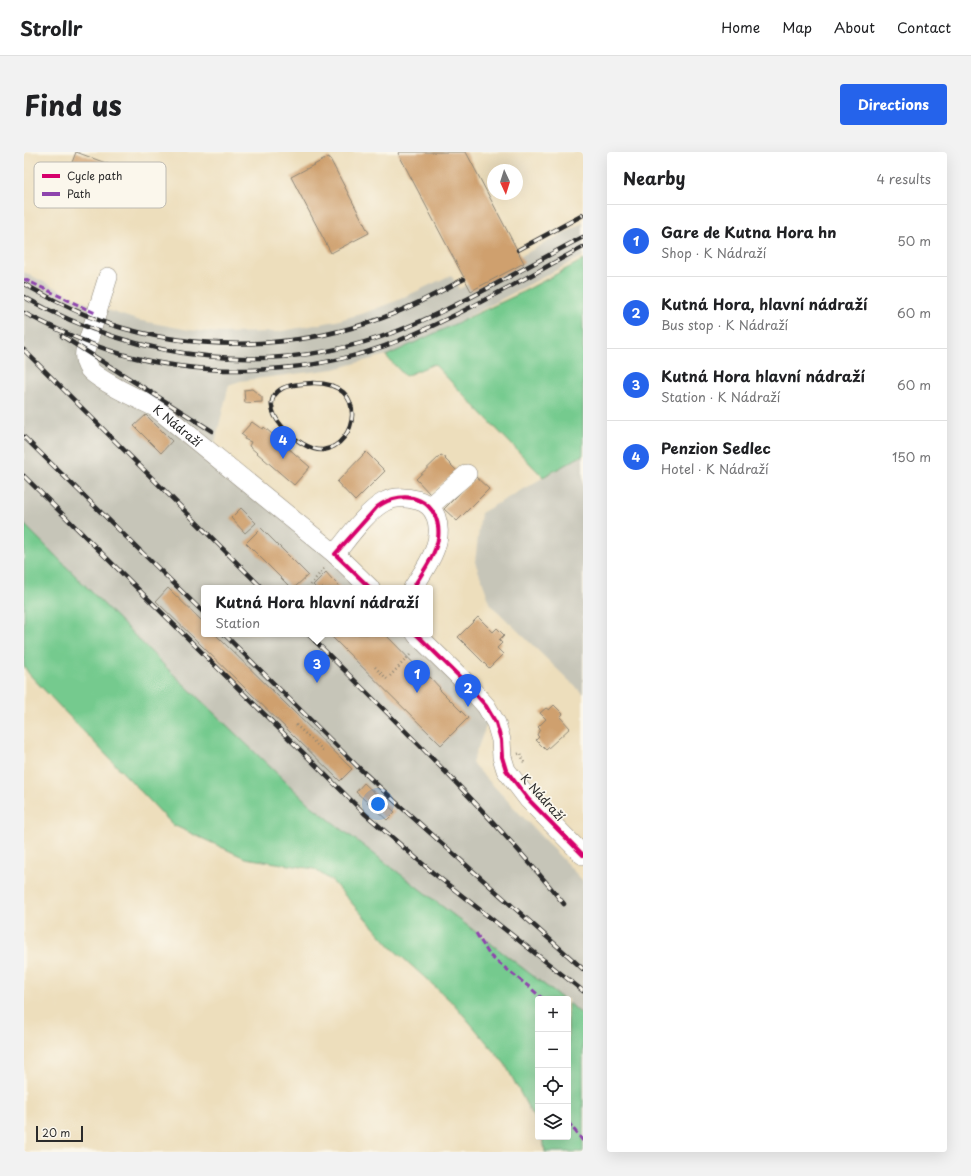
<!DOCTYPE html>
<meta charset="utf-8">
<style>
body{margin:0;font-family:"Playpen Sans",sans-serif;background:#f2f2f2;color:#202124}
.controls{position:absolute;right:12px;bottom:12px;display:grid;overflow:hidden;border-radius:4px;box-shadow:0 4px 16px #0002}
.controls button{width:36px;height:36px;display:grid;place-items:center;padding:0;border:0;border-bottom:1px solid #e0e0e0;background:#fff;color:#202124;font:20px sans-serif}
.compass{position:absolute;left:463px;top:12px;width:36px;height:36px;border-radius:50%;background:#fff;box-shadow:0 4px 16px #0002;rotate:176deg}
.scale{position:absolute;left:12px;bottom:10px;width:47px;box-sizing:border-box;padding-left:4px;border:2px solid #2b2b2b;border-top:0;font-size:11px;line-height:14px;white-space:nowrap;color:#2b2b2b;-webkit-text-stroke:3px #fbf7ec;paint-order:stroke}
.you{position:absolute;left:354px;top:652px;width:14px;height:14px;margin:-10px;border:3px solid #fff;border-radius:50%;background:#1a73e8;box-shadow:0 0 0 6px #1a73e833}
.badge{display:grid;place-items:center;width:26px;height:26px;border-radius:50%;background:#2563eb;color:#fff;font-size:13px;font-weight:700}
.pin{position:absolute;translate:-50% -33px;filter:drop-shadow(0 1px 2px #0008)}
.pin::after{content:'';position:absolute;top:21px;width:14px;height:12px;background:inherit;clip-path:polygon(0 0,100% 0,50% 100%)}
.popup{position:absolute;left:177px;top:433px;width:232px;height:52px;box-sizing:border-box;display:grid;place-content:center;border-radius:4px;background:#fff;filter:drop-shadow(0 1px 3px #0005);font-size:13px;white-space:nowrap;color:#757577}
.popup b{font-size:15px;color:#202124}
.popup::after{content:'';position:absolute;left:50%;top:100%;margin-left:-8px;border:8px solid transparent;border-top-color:#fff}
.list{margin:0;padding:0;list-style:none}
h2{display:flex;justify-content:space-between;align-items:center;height:52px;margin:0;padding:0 16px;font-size:17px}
h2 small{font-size:13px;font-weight:400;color:#757577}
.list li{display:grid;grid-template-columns:26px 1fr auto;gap:12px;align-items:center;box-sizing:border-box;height:72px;padding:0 16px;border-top:1px solid #e0e0e0}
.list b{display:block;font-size:15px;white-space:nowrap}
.list p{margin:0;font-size:13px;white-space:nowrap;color:#757577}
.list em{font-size:13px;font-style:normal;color:#757577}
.icon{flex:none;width:22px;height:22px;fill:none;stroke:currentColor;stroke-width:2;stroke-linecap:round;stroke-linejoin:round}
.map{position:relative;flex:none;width:559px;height:1000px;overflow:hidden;border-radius:4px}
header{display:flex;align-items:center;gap:24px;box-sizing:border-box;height:56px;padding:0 20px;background:#fff;border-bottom:1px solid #e0e0e0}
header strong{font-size:19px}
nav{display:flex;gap:22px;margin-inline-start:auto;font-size:14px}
.intro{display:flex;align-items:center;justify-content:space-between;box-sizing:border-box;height:96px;padding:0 24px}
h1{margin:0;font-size:28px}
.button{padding:10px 18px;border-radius:4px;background:#2563eb;color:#fff;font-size:14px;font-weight:700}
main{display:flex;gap:24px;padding:0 24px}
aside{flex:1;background:#fff;border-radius:4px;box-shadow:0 4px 16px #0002}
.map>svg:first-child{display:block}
.industrial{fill:#c6c5b8}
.green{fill:#74ca8e;stroke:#507a5c}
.building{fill:#cfa06e}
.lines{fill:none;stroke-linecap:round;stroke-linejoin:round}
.minor-casing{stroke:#8c8474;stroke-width:20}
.path{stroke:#8c8474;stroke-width:2.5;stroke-dasharray:1 3;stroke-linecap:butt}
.minor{stroke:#fff;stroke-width:19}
.rail-casing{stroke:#2b2b2b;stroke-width:4.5}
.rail{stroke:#fbf7ec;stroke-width:3;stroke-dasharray:9;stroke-linecap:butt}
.quiet{stroke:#8e44ad;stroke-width:3;stroke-dasharray:6 3;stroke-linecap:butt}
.cycleway-casing{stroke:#fbf7ec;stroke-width:6}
.cycleway{stroke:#d6006c;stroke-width:4}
.labels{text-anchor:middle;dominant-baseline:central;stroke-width:3.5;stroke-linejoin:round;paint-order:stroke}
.street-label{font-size:12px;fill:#2b2b2b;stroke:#fbf7ec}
.key{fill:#fbf7ec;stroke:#bdbab2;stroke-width:1}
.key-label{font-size:11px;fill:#2b2b2b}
</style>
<header>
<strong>Strollr</strong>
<nav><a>Home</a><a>Map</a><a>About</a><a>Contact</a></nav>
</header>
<div class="intro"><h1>Find us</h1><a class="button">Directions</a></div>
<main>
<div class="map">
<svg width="559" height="1000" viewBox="0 0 559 1000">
<rect width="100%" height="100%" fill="#fbf7ec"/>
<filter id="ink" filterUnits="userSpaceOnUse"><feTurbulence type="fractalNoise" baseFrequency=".025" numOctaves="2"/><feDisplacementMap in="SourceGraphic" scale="8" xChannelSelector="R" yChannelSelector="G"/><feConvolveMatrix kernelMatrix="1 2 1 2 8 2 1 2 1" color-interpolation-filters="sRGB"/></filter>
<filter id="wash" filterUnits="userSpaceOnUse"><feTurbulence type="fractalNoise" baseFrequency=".012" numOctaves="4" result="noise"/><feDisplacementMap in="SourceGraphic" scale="16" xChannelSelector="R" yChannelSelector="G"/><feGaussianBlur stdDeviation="0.9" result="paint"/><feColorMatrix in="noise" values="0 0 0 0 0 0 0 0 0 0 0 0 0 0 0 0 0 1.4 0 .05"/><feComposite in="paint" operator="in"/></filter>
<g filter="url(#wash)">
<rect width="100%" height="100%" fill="#eddebc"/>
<g class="industrial">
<polygon points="559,71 559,104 419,178 366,202 310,217 216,229 205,233 189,298 344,436 180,436 180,482 391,482 468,558 448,611 559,729 559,863 544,851 544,847 539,847 285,652 145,518 0,372 0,120 62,151 113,168 165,178 195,181 253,180 312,169 343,160 372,149 427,123 435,137"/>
<polygon points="559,303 559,542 467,453 451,410 457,361"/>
</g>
<g class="green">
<polygon points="559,108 559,303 519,325 410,212 381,224 362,204 493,143"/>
<polygon points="0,372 145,518 285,652 539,847 514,847 514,974 481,912 430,852 368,796 308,729 290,717 221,706 149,673 5,522 0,514"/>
<polygon points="544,851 559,863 559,1000 521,1000 519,985 544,985"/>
</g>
<g id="blocks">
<g class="building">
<polygon points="52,0 106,20 96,49 41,29"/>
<polygon points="376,0 442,0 500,111 447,139 374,1"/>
<polygon points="305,5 345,81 307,101 267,25"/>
<polygon points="228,237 238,245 238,250 221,251 220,238"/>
<polygon points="122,263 148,289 137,301 110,274"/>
<polygon points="228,270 235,275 239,277 240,275 286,315 270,333 225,294 227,290 220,287 221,285 217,282"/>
<polygon points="342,300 361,319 331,349 313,330"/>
<polygon points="417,303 422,306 421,307 433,319 406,342 392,327"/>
<polygon points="452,325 465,337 433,369 420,357"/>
<polygon points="217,356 232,371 221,381 207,366"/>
<polygon points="237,376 284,423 270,436 267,436 222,391"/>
<polygon points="302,420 308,427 317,436 292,436 289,433"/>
<polygon points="144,436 180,471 180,482 191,482 328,617 316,629 132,449"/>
<polygon points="454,465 469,480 473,476 480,483 475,488 478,491 473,496 479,502 465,516 434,485"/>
<polygon points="305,482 361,482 404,526 406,525 416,536 415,537 444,566 417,593"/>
<polygon points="530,553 539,562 536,565 546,576 522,598 512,588 515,585 513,583 516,577 514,575 522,567 516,561 522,556 525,558"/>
<polygon points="340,631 371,660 363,668 332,640"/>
</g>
</g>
</g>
<g filter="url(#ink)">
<use href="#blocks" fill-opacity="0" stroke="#8c8474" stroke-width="1"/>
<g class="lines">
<defs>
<g id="minor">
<path id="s1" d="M84,125L61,199C60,205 61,211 65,217C72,227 118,249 131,255L311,402L346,436"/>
<polyline points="406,354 443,322"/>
<path d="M311,402C324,386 343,359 360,350C371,344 382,345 393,348C403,351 408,355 412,365C421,391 402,415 389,436"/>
<polyline points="392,482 440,529 462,554 472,571 477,588 478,605 482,618 504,647 559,703"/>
</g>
</defs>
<use href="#minor" class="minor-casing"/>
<g class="path">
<polyline points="284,436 301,415"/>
<polyline points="351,515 363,527"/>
<polyline points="366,524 386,503 387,504"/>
<polyline points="272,573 300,599"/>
<polyline points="494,602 497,601 500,611"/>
</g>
<use href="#minor" class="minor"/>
<defs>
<g id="rail">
<polyline points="494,98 559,63"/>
<path d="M0,132C27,147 55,162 85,172C170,199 263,198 347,170C380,159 410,143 440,127"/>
<path d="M0,145C116,210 250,227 376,178C439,153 499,116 559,85"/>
<path d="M0,161C32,177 63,192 97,202C184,227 292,223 376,188C439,162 499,127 559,95"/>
<polyline points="38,184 188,279"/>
<polyline points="0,198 238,436"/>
<path d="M289,231C346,230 333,294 299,298C277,300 225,254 259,236C267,232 279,232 289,231Z"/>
<polyline points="0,285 180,461"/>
<polyline points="0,324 340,661 408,720 559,839"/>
<polyline points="200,482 333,614 376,654 559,817"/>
<path d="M284,482C372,570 462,656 540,752"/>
</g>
</defs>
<use href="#rail" class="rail-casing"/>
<use href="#rail" class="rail"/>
<g class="quiet">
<polyline points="0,127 73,162"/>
<polyline points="452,781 466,804 504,834 519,847"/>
<polyline points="544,970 559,989"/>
</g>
<defs>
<g id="cycleway">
<path d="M346,436L311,402L353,355C381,334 419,348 414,387C411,404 398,421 389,436"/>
<polyline points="392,482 440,529 462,554 472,571 477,588 478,605 482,618 504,647 559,703"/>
</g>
</defs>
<use href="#cycleway" class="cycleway-casing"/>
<use href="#cycleway" class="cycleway"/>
</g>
</g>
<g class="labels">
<g class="street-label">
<text stroke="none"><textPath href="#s1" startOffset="202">K Nádraží</textPath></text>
<text transform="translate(519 645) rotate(48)">K Nádraží</text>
</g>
</g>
<rect x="10" y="10" width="132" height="46" rx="6" class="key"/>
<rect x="18" y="22" width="18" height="4" fill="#d6006c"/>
<rect x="18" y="40" width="18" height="4" fill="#8e44ad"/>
<g class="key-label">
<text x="43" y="28">Cycle path</text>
<text x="43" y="46">Path</text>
</g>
</svg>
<div class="controls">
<button>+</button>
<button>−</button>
<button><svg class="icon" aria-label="locate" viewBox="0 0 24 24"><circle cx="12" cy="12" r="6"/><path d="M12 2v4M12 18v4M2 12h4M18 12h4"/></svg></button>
<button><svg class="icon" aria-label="layers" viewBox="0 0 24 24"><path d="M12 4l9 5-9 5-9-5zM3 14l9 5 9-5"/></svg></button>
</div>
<svg class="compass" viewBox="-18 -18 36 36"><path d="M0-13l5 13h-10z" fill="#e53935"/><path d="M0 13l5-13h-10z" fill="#757577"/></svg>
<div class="scale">20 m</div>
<div class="you"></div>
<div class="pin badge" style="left:393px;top:541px">1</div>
<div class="pin badge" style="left:444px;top:555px">2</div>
<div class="pin badge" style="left:293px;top:531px">3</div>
<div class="popup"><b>Kutná Hora hlavní nádraží</b>Station</div>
<div class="pin badge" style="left:259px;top:307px">4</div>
</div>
<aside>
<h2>Nearby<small>4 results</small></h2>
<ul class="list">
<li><span class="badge">1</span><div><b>Gare de Kutna Hora hn</b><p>Shop · K Nádraží</p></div><em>50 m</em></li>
<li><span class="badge">2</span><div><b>Kutná Hora, hlavní nádraží</b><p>Bus stop · K Nádraží</p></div><em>60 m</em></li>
<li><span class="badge">3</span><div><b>Kutná Hora hlavní nádraží</b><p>Station · K Nádraží</p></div><em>60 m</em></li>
<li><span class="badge">4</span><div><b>Penzion Sedlec</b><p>Hotel · K Nádraží</p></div><em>150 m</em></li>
</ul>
</aside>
</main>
